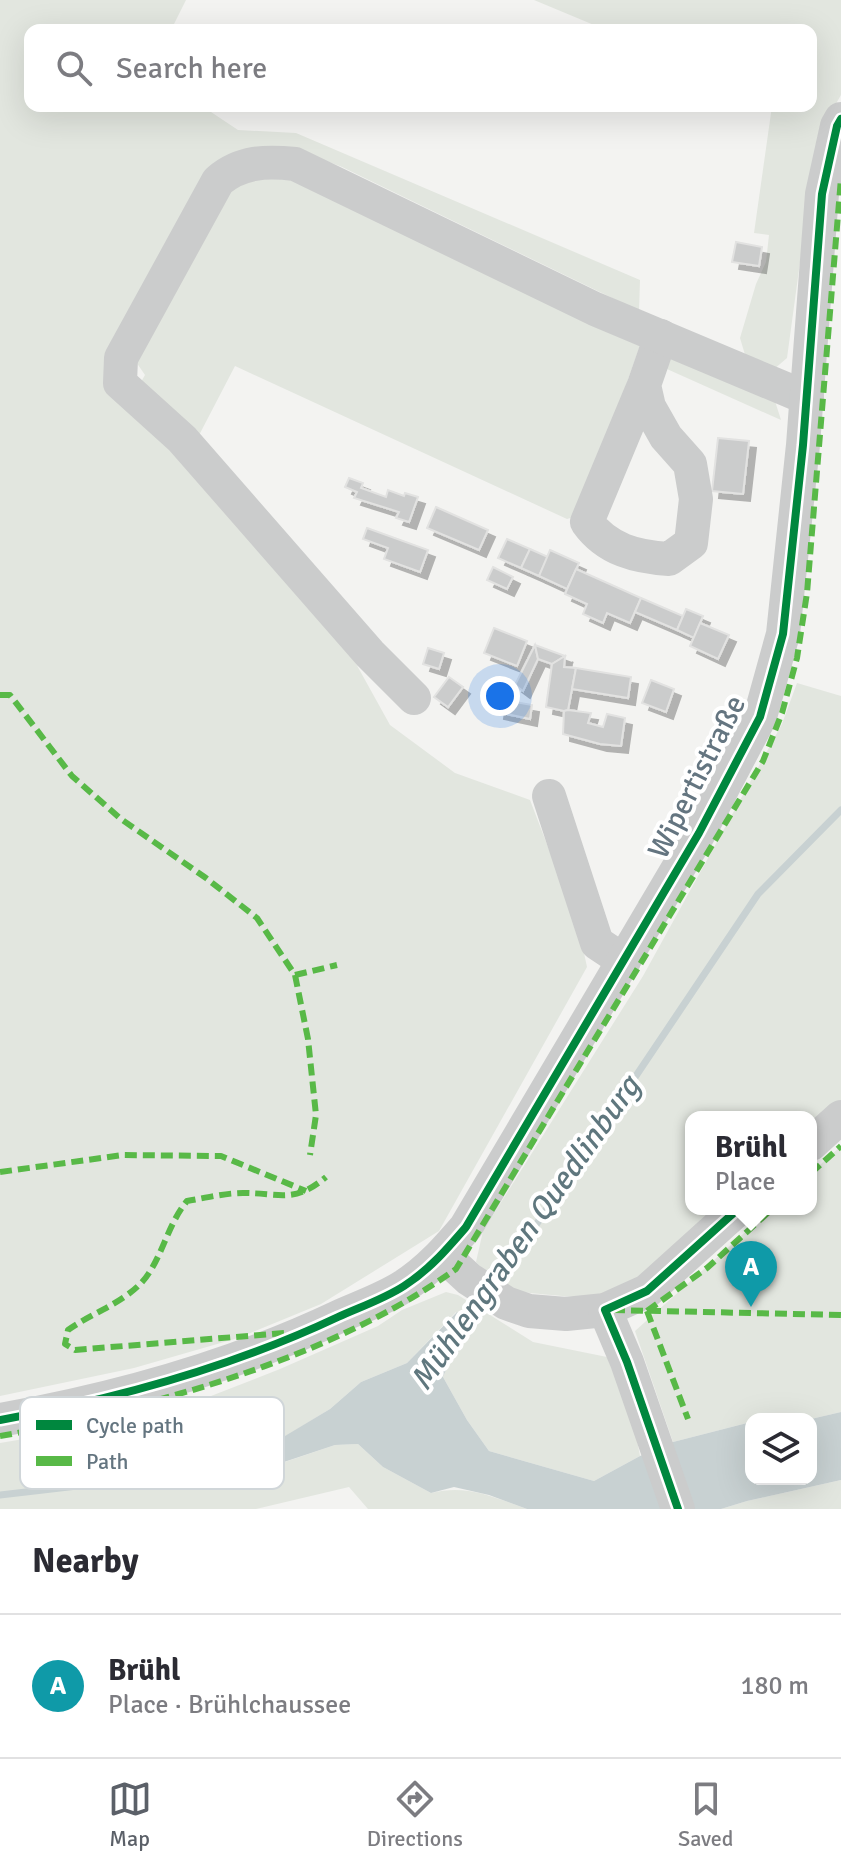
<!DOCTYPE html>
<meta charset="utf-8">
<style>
body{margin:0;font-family:Signika,sans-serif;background:#f7f7f7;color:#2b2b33}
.controls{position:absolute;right:24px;bottom:24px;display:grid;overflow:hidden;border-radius:16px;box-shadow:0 8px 32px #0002}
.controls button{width:72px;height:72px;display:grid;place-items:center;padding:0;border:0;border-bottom:2px solid #e1e1e2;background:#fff;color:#2b2b33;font:40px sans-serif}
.you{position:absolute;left:500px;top:696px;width:28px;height:28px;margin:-20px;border:6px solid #fff;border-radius:50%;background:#1a73e8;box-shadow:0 0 0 12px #1a73e833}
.badge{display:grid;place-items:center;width:52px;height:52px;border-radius:50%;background:#5b6068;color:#fff;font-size:26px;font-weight:700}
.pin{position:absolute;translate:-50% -66px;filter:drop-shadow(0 2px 4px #0008)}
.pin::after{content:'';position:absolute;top:42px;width:28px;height:24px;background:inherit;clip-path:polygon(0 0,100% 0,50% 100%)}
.popup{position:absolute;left:685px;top:1111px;width:132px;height:104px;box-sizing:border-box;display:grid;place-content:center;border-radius:16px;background:#fff;filter:drop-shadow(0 2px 6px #0005);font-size:26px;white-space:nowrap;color:#7c7c81}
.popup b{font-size:30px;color:#2b2b33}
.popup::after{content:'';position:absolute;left:50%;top:100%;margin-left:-16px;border:16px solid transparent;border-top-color:#fff}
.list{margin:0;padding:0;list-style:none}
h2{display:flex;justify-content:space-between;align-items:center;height:104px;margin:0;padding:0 32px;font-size:34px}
h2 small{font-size:26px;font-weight:400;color:#7c7c81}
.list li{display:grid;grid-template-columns:52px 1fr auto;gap:24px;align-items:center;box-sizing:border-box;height:144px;padding:0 32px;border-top:2px solid #e1e1e2}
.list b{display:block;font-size:30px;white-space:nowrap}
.list p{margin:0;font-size:26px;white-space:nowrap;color:#7c7c81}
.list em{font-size:26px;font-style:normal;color:#7c7c81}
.icon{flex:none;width:44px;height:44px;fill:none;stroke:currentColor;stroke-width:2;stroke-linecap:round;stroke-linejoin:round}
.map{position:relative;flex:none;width:841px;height:1509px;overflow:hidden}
.search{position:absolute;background:#fff;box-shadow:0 8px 32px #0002;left:24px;right:24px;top:24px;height:88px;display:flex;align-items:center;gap:20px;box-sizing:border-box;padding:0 28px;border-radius:16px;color:#7c7c81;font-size:30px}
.sheet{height:248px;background:#fff}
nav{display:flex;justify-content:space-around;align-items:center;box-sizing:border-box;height:112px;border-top:2px solid #e1e1e2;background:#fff;font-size:22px;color:#7c7c81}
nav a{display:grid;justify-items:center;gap:4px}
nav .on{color:#5b6068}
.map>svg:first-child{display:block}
.green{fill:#e2e6df}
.water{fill:#c8d1d2}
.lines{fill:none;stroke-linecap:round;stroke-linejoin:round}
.stream{stroke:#c8d1d2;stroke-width:7}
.building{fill:#cbcccc;stroke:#e2e2e1;stroke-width:2;filter:url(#shadow)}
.minor{stroke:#cbcccc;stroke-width:34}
.quiet{stroke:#58b947;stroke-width:6;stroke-dasharray:12 6;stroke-linecap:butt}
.cycleway-casing{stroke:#fff;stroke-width:13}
.cycleway{stroke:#00873e;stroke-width:8}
.labels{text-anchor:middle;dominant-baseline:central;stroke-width:8;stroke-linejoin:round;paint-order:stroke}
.street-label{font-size:30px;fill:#647580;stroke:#fff}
.water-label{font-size:32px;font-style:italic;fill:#5f777e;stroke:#fff}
.key{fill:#fff;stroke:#d0d6d9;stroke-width:2}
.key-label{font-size:22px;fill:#647580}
</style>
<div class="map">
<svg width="841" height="1509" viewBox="0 0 841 1509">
<defs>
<filter id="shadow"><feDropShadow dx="7" dy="7" stdDeviation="0" flood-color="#0004"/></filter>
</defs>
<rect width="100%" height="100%" fill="#f3f3f1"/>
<g class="green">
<polygon points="0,0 186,0 171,30 30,30 30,106 202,106 238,130 296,133 640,280 639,311 342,167 301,151 257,150 110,356 135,410 349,651 390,725 455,773 530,800 578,925 587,967 439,1231 321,1304 238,1338 134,1368 0,1396"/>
<polygon points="534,0 841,0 841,95 827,119 809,196 787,358 773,370 746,358 740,338 756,284 766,262 769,235 754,233 772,106 811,106 811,30 606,30"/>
<polygon points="266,169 642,340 580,515 567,519 235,366 196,441 137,389 145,375 132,356 221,193"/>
<polygon points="666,350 775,401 781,420 658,365"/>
<path d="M797,683L841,696V1100L811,1127V1117H691V1209H718C688,1236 651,1281 613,1293C593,1299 572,1297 552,1295C514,1292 503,1291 476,1262L483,1231L643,976L782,724Z"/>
<polygon points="841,1146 841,1412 811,1419 751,1419 751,1422 673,1442 635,1331 771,1209 811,1209 811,1173"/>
<path d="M446,1292L458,1295L533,1342L607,1357L633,1419L640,1456L594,1481L489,1451L467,1420L443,1377L451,1358L473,1326L456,1312L407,1363L361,1382L330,1409L265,1449L273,1466L335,1445L358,1444L383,1467L431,1493C467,1484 493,1497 527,1509H368L349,1487L256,1509H0V1443L71,1431L193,1403L280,1369L378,1326L402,1310Z"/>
<polygon points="841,1480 841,1509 721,1509 747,1501"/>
</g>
<polygon class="water" points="457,1312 473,1326 451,1358 443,1377 467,1420 489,1451 594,1481 640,1456 673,1442 751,1422 751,1479 811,1479 811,1419 841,1412 841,1480 747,1501 721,1509 527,1509 489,1495 454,1487 431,1493 383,1467 358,1444 335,1445 272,1466 265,1448 330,1409 361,1382 407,1363"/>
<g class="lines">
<g class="stream">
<polyline points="495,1286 758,894 841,810"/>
<polyline points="465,1328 485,1299"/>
<polyline points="0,1495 146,1478 274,1450"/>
</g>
</g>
<g class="building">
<polygon points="736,242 762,247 759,266 732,262"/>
<polygon points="718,438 749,441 743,494 712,491"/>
<polygon points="349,478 363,483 361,488 386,497 388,490 404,496 405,493 418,497 409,522 396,518 399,512 354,498 357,492 345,487"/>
<polygon points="436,507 488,530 479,550 427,528"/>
<polygon points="367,528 428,550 420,572 384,559 388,548 363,539"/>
<polygon points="507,539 530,549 521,568 498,558"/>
<polygon points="530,549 548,557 539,576 521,568"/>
<polygon points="550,550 579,563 567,589 539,576"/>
<polygon points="493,567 513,577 507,589 487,580"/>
<polygon points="576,569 641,598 630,623 607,613 603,623 583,614 587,604 565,594"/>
<polygon points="641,598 683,616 677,630 635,612"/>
<polygon points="686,609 703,616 694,638 677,630"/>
<polygon points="700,623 729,635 718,659 690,646"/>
<polygon points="494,628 527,641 517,666 484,653"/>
<polygon points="535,645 538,659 523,691 515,685"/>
<polygon points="535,645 565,656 552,664 538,659"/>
<polygon points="428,648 444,653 439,669 423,664"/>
<polygon points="565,656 564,667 576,668 568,710 564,711 546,707 552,664"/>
<polygon points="576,668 631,677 628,698 572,689"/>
<polygon points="449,677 463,687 448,707 434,697"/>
<polygon points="651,680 674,689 666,712 642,703"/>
<polygon points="499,699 532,705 530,719 497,712"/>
<polygon points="568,710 591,713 588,723 603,727 607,714 625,718 621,746 600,744 563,734 564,711"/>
</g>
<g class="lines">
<g class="minor">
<path d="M644,385L587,522C607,550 637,557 669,559L691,543L696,499L690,464L666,437L649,407L644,385L661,336"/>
<path d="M414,698L370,654L182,439L120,383L121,358L218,181C241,161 267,161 295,164L595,309L807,398"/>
<polyline points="549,796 597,943 624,961"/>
<polyline points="811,1144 841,1117"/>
<polyline points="443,1255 469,1279 506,1303 529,1311 566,1314 605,1310 647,1291 738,1209"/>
<polyline points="605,1310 627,1362 678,1509"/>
<path d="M0,1420C117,1399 230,1368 338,1317C360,1307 384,1299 404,1286C429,1270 447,1249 466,1227L699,833L760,717L783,634L803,445L822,194L837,126L841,119"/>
</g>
<g class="quiet">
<polyline points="0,695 10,695 72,776 121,819 206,878 257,918 295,975 308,1039 316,1115 310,1155"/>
<polyline points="295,975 337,965"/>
<polyline points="0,1172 123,1155 221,1156 306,1191"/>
<polyline points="811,1173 841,1146"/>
<polyline points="613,1310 841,1315"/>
<polyline points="647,1311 707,1268 772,1209"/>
<polyline points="647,1311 688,1419"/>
<path d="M284,1333L75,1350L65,1344L68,1330C93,1312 132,1300 149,1273C164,1250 169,1223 187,1201C205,1198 225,1193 243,1193C280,1193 294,1204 326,1177"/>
<path d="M0,1436C26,1432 52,1425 78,1419C205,1392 350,1345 456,1269L763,761L782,713L797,658L807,593L841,178"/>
</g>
<defs>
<g id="cycleway">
<path d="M0,1420C117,1399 230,1368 338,1317C360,1307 384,1299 404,1286C429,1270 447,1249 466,1227L699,833L760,717L783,634L803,445L822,194L837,126L841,119"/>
<polyline points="678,1509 627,1362 605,1310 647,1291 738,1209"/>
</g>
</defs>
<use href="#cycleway" class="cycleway-casing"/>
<use href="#cycleway" class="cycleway"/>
</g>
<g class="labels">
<g class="street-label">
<text transform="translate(697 777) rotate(-63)">Wipertistraße</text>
</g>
<g class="water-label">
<text transform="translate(525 1233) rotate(-55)">Mühlengraben Quedlinburg</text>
</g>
</g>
<rect x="20" y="1397" width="264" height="92" rx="12" class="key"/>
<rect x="36" y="1420" width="36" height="10" fill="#00873e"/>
<rect x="36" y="1456" width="36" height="10" fill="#58b947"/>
<g class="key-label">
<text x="86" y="1433">Cycle path</text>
<text x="86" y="1469">Path</text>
</g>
</svg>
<div class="controls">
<button><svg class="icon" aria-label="layers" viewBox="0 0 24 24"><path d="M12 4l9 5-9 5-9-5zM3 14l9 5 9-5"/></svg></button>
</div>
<div class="you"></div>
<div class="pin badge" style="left:751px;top:1307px;background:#0f9aa8">A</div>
<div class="popup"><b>Brühl</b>Place</div>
<div class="search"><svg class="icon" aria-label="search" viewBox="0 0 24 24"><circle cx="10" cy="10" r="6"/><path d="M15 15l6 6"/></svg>Search here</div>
</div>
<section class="sheet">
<h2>Nearby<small></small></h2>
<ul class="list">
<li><span class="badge" style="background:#0f9aa8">A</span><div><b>Brühl</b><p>Place · Brühlchaussee</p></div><em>180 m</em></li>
</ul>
</section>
<nav>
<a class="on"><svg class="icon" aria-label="map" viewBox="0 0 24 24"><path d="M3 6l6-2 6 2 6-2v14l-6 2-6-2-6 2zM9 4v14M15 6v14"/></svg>Map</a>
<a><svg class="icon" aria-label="directions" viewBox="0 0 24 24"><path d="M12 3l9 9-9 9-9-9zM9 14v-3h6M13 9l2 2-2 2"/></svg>Directions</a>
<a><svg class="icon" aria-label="saved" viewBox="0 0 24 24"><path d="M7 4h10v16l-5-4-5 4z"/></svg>Saved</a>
</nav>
